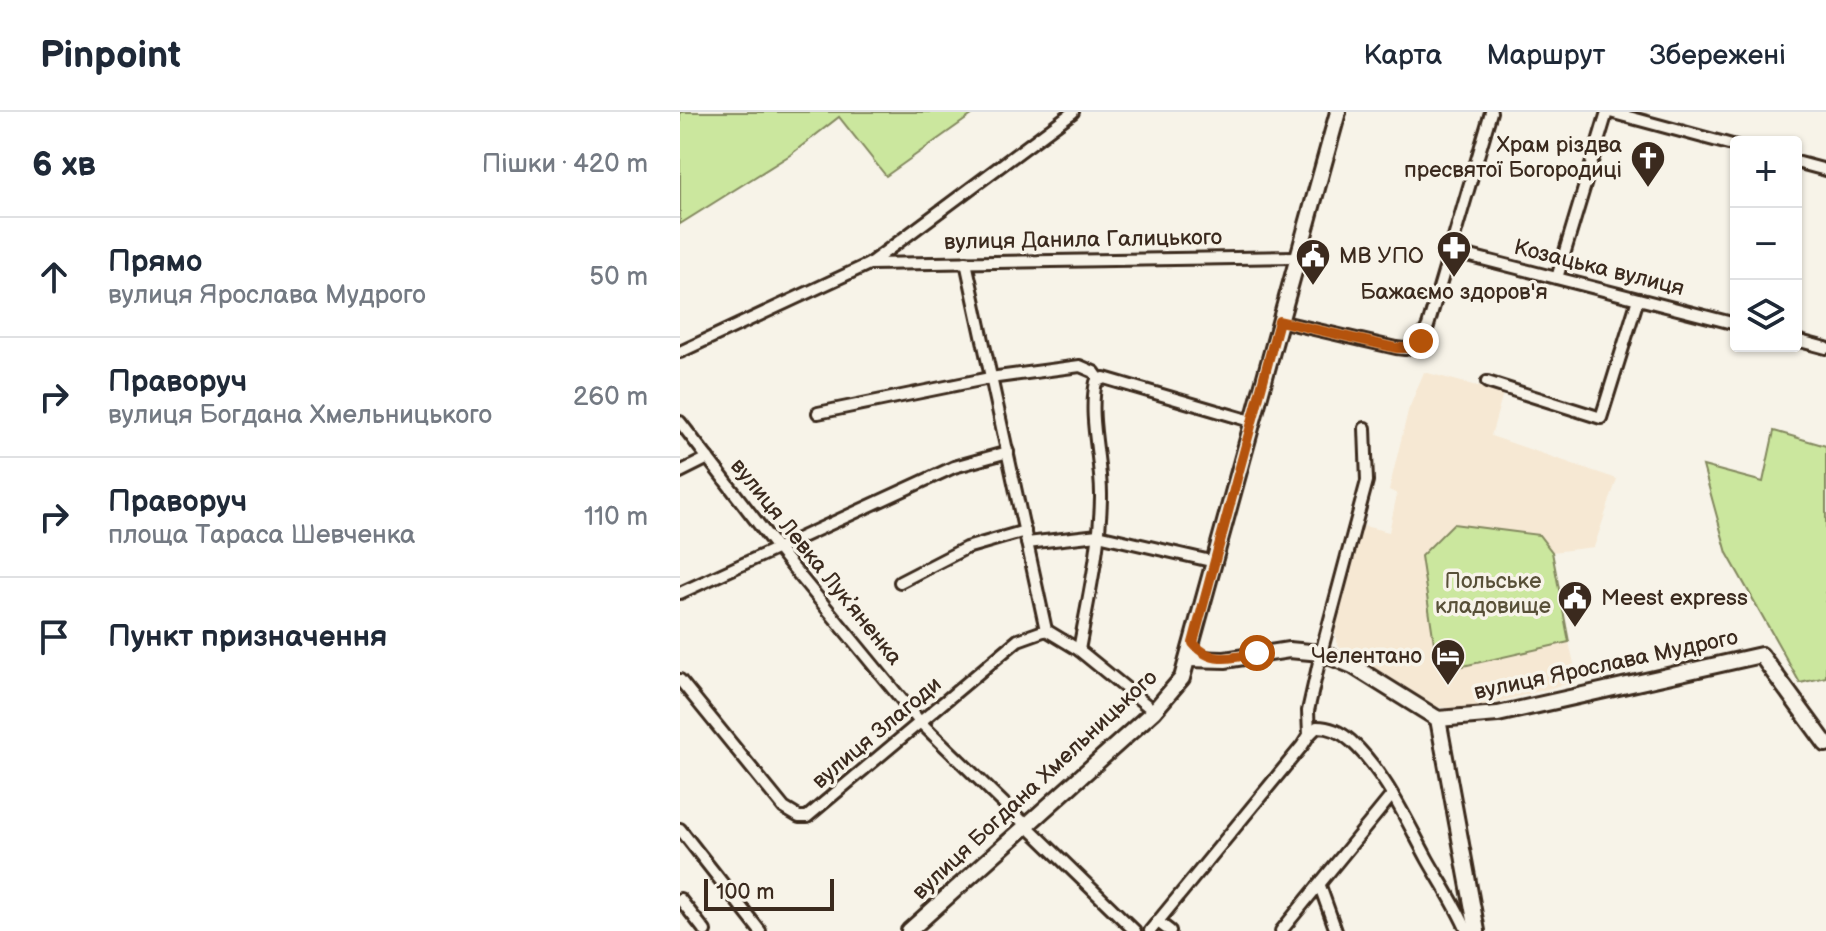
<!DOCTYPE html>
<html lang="uk">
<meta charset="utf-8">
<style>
body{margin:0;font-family:"Balsamiq Sans",sans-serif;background:#f6f6f7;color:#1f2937}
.controls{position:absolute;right:24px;top:24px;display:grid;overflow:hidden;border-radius:8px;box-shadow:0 2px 6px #0004}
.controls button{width:72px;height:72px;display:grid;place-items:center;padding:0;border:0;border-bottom:2px solid #e0e1e3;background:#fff;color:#1f2937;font:40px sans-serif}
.scale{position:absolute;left:24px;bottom:20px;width:130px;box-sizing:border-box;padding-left:8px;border:4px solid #3b2a1e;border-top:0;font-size:22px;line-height:28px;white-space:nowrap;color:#3b2a1e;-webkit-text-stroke:6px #f7f3e8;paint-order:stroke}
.stop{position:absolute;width:24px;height:24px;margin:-18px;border:6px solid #b45309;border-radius:50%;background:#fff}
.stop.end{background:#b45309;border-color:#fff;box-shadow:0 2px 8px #0008}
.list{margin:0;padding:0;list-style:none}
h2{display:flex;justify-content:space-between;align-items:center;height:104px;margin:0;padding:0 32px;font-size:34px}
h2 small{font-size:26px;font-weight:400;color:#747a83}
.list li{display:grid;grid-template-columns:52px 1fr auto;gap:24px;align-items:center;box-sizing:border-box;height:120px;padding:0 32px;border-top:2px solid #e0e1e3}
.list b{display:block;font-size:30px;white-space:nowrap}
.list p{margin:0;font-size:26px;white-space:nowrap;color:#747a83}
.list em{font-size:26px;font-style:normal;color:#747a83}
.icon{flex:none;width:44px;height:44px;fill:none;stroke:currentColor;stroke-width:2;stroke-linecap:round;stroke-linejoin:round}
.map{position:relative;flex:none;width:1146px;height:819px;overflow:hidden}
header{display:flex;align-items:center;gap:48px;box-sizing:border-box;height:112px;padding:0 40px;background:#fff;border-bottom:2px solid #e0e1e3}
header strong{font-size:38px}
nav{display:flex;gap:44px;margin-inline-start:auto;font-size:28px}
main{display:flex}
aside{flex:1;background:#fff}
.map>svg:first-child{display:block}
.built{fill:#f6e8d3}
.green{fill:#cbe79e;stroke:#83885e;stroke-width:2}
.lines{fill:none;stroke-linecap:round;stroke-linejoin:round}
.street-casing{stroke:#3b2a1e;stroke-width:16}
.secondary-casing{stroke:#3b2a1e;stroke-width:20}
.street{stroke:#f7f3e8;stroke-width:10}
.secondary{stroke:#f7f3e8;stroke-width:14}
.route{stroke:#b45309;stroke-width:10}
.labels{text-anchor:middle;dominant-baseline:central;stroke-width:7;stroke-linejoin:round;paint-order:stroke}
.poi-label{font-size:22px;fill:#3b2a1e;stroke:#f7f3e8;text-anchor:end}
.street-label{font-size:22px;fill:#3b2a1e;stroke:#f7f3e8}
.park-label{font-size:22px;fill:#585038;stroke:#f7f3e8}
</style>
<header>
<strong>Pinpoint</strong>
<nav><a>Карта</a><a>Маршрут</a><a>Збережені</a></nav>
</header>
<main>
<aside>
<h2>6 хв<small>Пішки · 420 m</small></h2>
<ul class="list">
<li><svg class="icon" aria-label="ahead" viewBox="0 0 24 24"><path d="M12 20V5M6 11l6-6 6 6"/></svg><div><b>Прямо</b><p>вулиця Ярослава Мудрого</p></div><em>50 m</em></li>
<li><svg class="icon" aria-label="right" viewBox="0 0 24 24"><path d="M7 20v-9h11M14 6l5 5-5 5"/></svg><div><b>Праворуч</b><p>вулиця Богдана Хмельницького</p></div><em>260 m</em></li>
<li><svg class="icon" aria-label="right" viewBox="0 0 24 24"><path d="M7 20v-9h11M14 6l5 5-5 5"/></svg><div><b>Праворуч</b><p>площа Тараса Шевченка</p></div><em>110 m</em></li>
<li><svg class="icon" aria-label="arrive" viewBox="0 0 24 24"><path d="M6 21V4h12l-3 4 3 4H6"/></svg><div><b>Пункт призначення</b></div></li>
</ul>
</aside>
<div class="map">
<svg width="1146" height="819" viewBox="0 0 1146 819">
<rect width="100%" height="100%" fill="#f7f3e8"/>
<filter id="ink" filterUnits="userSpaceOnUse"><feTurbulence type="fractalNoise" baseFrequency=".0125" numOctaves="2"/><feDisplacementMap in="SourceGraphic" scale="16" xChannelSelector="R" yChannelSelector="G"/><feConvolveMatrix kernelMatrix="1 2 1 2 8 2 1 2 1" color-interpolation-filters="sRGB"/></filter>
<g filter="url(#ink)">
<polygon class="built" points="744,260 823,281 811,324 937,367 914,435 872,440 859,423 770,557 889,530 898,569 787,598 749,594 658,534 654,515 680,413 709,420 717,382 709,378 728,299"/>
<g class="green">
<polygon points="0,0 296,0 206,64 159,5 110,43 0,112"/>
<polygon points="1094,319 1146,334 1146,565 1120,571 1047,441 1023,354 1083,370"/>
<polygon points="773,412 859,423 872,440 889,530 770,557 757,551 741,444"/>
</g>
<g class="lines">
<defs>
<g id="street">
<polyline points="930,0 1056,34"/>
<polyline points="1116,50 1146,58"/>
<polyline points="771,139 1056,212"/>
<polyline points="189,152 617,145"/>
<polyline points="877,166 927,0"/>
<polyline points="599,209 716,236 725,237 738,233 748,214 811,0"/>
<polyline points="1116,228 1146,236"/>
<polyline points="0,240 189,152 393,0"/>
<polyline points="807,270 921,306 958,187"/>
<polyline points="138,301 310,266 400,254 414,260 419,267"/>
<polyline points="0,310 97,436 240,610 455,819"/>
<polyline points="0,360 28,346"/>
<polyline points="347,431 418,423 535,450"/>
<polyline points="220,470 286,436 345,419"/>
<polyline points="0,481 274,355 328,340"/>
<polyline points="366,518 399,538 474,599"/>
<path d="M399,538C408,488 420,437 421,386C422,349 408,307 416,270L424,266L571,309"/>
<polyline points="0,568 104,696 119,705 127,705 338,528 366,518 286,150"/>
<path d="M629,623L637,615C650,615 661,620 671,629C705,660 726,708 748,748C761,771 777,795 787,819"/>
<polyline points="0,717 80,819"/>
<polyline points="640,774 656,819"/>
<polyline points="0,787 25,819"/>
<polyline points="478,810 490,819"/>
<polyline points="470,819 622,634 629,623 628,599 641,541 687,369 685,316"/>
<polyline points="601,819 712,683"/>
</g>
<g id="secondary">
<polyline points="509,547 545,548 609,538 641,541 673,554 758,607 818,602 1081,543 1146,632"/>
<polyline points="758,607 797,819"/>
<polyline points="229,819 474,599 502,566 658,0"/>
</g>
</defs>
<use href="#street" class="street-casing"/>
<use href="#secondary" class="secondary-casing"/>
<use href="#street" class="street"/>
<use href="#secondary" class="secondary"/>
</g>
</g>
<g class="lines" filter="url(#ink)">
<path class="route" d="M577,541C553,546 531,553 513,531L599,209L716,236H731L741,229"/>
</g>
<defs>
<symbol id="church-pin" viewBox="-11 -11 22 30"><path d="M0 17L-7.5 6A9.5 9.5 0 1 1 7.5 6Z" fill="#3b2a1e" stroke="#f7f3e8"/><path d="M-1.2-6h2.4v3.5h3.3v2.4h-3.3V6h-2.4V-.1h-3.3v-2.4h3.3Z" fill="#fff"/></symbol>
<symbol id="pharmacy-pin" viewBox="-11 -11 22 30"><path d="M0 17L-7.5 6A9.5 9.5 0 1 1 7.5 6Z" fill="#3b2a1e" stroke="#f7f3e8"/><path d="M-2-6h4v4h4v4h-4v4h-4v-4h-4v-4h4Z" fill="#fff"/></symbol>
<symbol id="civic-pin" viewBox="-11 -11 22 30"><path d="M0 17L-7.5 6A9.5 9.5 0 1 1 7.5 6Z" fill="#3b2a1e" stroke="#f7f3e8"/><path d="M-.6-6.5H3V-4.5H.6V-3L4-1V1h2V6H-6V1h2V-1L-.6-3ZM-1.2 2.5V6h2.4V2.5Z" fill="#fff"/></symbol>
<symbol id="hotel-pin" viewBox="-11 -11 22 30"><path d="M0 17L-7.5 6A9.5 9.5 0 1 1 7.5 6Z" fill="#3b2a1e" stroke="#f7f3e8"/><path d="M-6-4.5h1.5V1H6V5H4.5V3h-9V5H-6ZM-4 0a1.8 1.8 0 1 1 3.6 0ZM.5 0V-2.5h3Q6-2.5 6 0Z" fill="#fff"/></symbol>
</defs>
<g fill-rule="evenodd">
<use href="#church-pin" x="948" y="26" width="40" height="54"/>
<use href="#pharmacy-pin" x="754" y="116" width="40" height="54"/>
<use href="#civic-pin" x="613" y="124" width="40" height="54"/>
<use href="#civic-pin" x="875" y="466" width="40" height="54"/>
<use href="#hotel-pin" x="748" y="524" width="40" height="54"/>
</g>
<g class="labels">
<g class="poi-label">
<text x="942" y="33">Храм різдва<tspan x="942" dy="25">пресвятої Богородиці</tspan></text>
<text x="659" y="144" text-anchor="start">МВ УПО</text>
<text x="774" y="180" text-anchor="middle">Бажаємо здоров'я</text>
<text x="921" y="486" text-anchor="start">Meest express</text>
<text x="742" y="544">Челентано</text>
</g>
<g class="street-label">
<text transform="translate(403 128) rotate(-1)">вулиця Данила Галицького</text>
<text transform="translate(919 156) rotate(14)">Козацька вулиця</text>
<text transform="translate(136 450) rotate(51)">вулиця Левка Лукʼяненка</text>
<text transform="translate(926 553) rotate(-12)">вулиця Ярослава Мудрого</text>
<text transform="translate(197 621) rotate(-40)">вулиця Злагоди</text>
<text transform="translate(355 673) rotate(-43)">вулиця Богдана Хмельницького</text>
</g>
<g class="park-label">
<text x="813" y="469">Польське<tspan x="813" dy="25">кладовище</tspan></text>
</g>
</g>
</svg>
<div class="controls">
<button>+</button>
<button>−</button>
<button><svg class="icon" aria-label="layers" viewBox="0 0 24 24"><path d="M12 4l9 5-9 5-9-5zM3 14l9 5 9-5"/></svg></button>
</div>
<div class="scale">100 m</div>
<div class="stop" style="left:577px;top:541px"></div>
<div class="stop end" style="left:741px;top:229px"></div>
</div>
</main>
